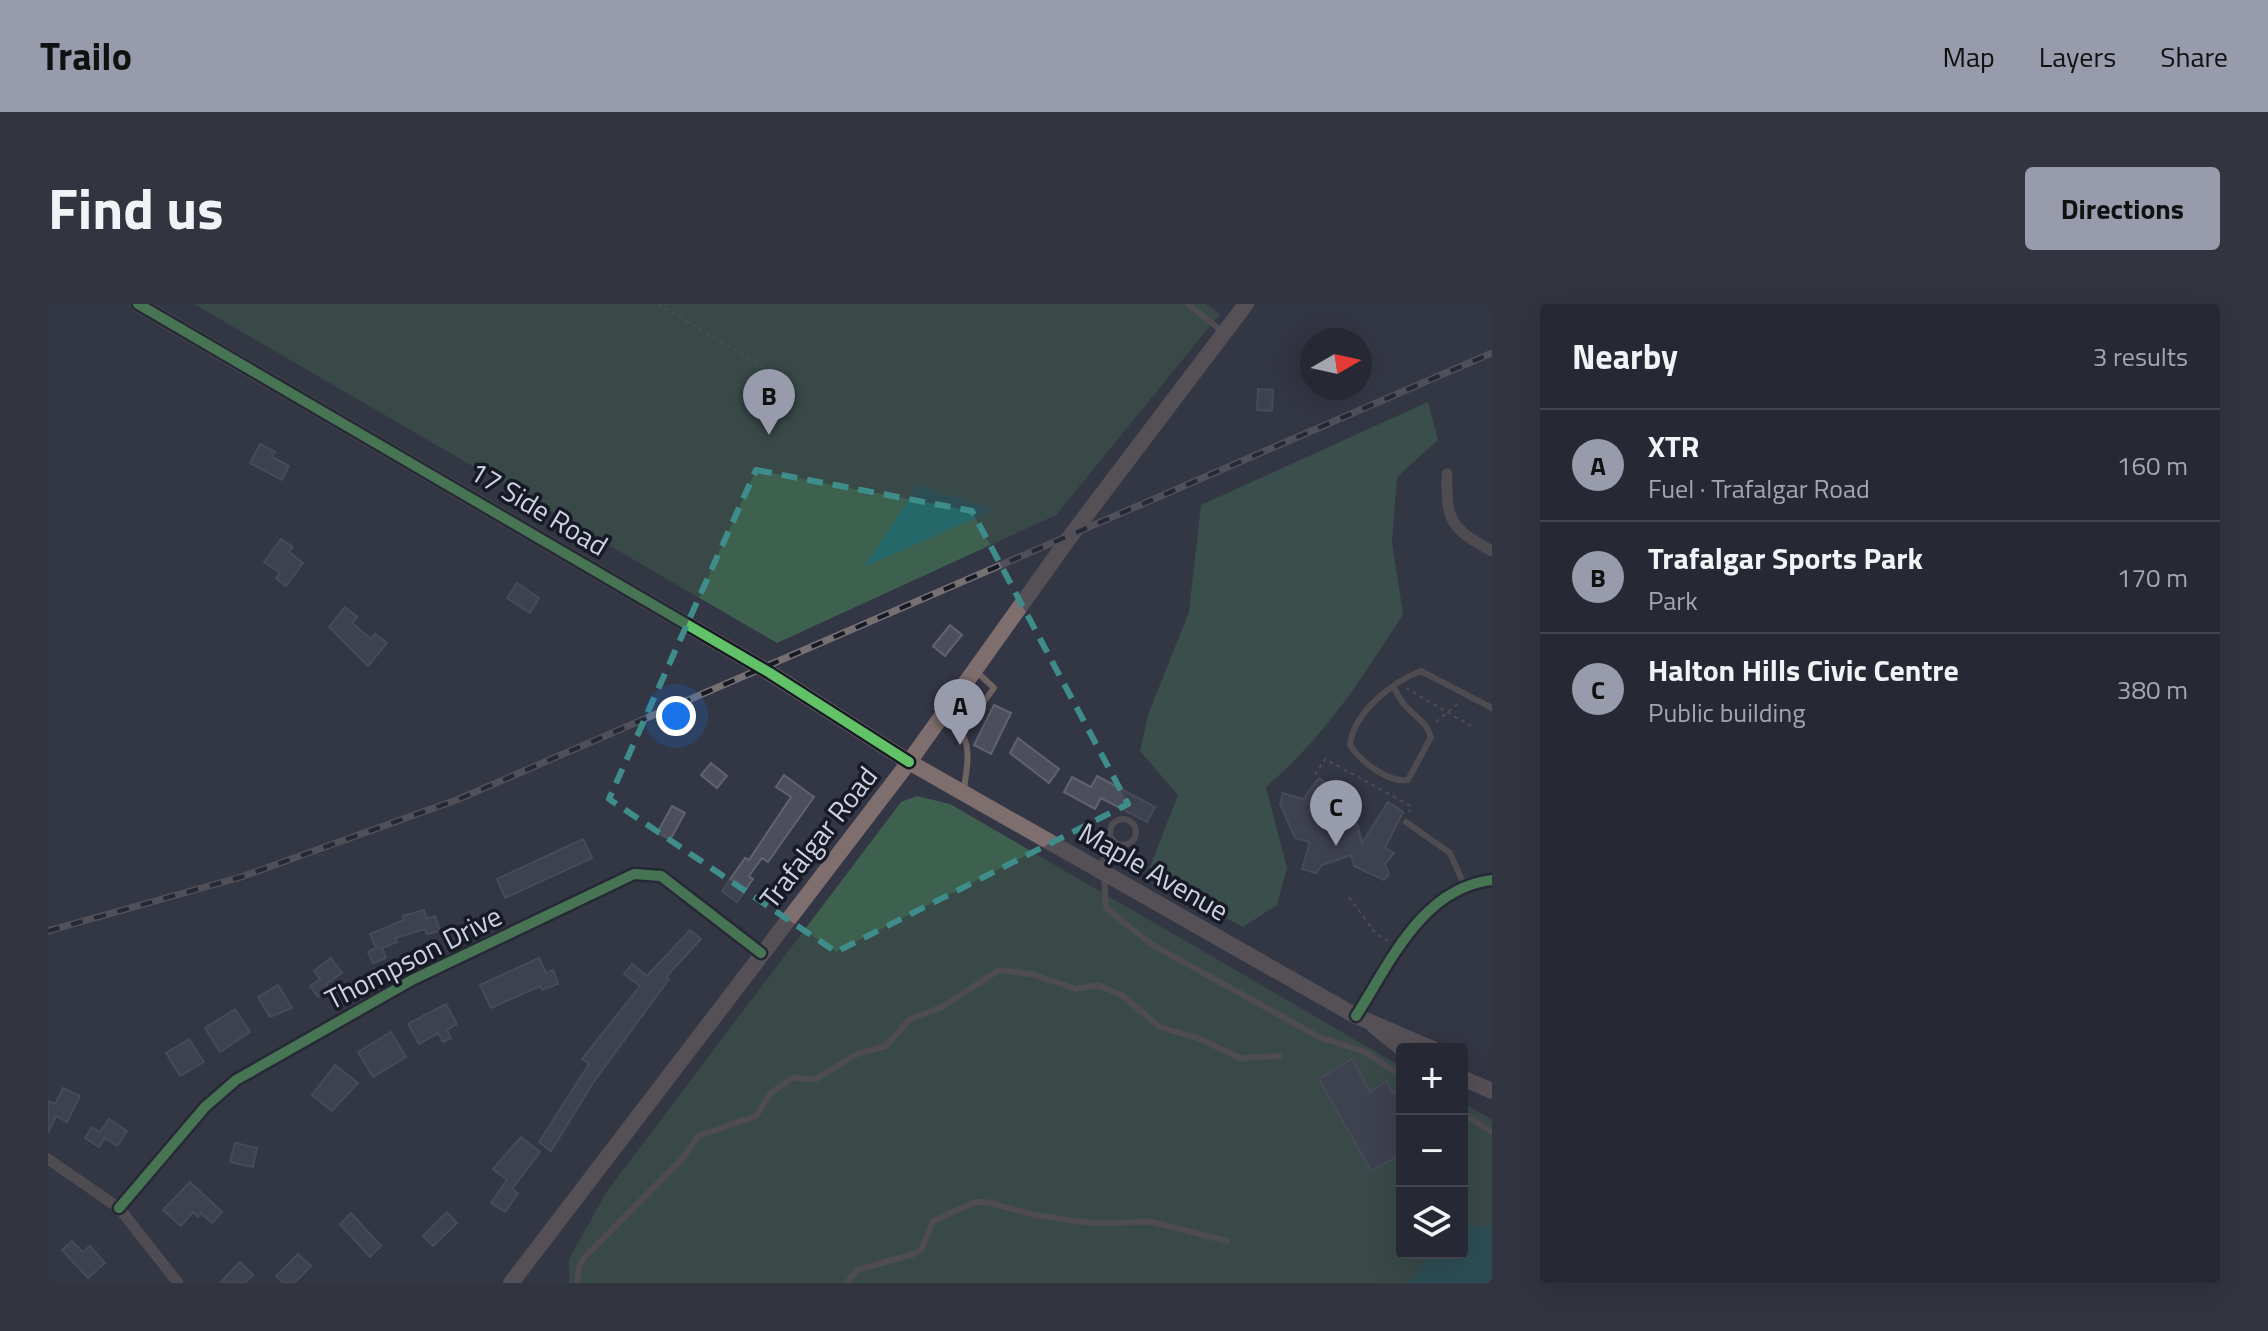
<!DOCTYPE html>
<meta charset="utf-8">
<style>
body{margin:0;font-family:"Titillium Web",sans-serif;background:#32343f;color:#f1f3f6}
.controls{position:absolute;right:24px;bottom:24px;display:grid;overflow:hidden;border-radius:8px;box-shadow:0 8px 32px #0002}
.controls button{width:72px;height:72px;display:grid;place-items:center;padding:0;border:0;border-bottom:2px solid #42444e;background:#262833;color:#f1f3f6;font:40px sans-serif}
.compass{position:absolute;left:1252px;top:24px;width:72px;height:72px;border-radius:50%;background:#262833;box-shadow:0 8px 32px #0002;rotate:81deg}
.you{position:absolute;left:628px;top:412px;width:28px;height:28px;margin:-20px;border:6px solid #fff;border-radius:50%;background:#1a73e8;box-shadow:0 0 0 12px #1a73e833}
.badge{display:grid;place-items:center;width:52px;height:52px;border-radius:50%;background:#989bab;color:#111;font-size:26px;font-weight:700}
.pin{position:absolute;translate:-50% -66px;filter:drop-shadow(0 2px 4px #0008)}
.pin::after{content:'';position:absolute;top:42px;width:28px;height:24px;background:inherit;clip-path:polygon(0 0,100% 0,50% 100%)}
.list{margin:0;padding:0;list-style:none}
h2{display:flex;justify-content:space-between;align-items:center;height:104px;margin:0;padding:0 32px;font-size:34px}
h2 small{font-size:26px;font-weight:400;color:#a4a6ac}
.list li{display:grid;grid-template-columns:52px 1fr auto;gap:24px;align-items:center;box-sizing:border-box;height:112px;padding:0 32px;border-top:2px solid #42444e}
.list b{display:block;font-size:30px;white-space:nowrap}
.list p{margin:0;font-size:26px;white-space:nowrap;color:#a4a6ac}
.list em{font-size:26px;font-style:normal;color:#a4a6ac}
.icon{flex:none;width:44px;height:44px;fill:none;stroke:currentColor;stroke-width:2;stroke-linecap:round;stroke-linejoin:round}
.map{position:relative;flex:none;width:1444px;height:979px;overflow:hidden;border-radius:8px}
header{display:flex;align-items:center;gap:48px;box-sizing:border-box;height:112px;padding:0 40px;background:#989bab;color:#111}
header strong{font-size:38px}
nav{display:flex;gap:44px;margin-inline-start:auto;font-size:28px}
.intro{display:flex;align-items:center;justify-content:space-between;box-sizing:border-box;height:192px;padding:0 48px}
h1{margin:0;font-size:56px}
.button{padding:20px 36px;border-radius:8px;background:#989bab;color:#111;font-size:28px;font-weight:700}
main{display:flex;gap:48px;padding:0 48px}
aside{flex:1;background:#262833;border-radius:8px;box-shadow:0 8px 32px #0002}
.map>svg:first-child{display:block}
.green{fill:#3e604e}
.forest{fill:#436c56}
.water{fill:#266869}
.building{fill:#4c4e5c;stroke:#60636f;stroke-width:2}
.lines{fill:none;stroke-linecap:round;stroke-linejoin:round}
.path{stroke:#6b6568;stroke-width:2;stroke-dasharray:4 4;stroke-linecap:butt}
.lane{stroke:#706463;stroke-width:6}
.street{stroke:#706463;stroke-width:11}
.secondary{stroke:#7e6e6d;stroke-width:16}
.rail-casing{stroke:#767073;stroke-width:7}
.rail{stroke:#171a25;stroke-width:4;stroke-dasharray:12;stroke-linecap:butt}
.cycleway-casing{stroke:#171a25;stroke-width:15}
.cycleway{stroke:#61c268;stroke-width:10}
.marked{fill:none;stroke:#3f8d8b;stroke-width:6;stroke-dasharray:16 10;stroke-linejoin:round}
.labels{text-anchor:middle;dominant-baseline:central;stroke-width:7;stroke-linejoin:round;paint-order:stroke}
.street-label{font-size:28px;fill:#ced1e2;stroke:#171a25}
</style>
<header>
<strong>Trailo</strong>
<nav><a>Map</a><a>Layers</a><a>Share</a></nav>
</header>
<div class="intro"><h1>Find us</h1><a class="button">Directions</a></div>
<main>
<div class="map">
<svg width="1444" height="979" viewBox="0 0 1444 979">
<rect width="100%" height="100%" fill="#333644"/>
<g class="green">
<polygon points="146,0 1158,0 1172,10 1008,211 729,339"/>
<polygon points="869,492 902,500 1354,763 1354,949 1414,949 1414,798 1444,816 1444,979 521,979 521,955 559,887 853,498"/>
</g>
<path class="forest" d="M1380,98L1390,136L1349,173L1344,238L1355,310C1312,377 1279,430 1218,483L1239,564L1229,601L1195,623L1098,573L1130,491L1092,447L1100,411L1141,308L1153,201Z"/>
<g class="water">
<polygon points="870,181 946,206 816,263"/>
<polygon points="1414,922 1444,923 1444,979 1361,979 1385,949 1414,949"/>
</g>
<g class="building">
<polygon points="1210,85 1225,86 1224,107 1209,106"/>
<polygon points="212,140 227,148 224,153 241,162 234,176 202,159"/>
<polygon points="233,235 245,243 241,248 255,259 238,282 228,274 232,269 216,258"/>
<polygon points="469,279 491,294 482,309 459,294"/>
<polygon points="297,303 309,313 304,319 323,335 327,330 339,339 320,362 281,323"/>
<polygon points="902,321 914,331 897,352 885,342"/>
<polygon points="946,401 963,409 943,450 926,441"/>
<polygon points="970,434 1011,465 1001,479 962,449"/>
<polygon points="663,459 679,472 669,484 653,471"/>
<polygon points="736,471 766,493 720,558 714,554 701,572 705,575 689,598 674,587 697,554 701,556 743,493 728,483"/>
<polygon points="1049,472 1107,503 1099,518 1053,494 1047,505 1016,488 1024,473 1043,483"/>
<polygon points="1271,474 1294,489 1285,505 1309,519 1314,539 1340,498 1355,508 1337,544 1346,549 1337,560 1341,570 1336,576 1306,562 1303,551 1274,561 1268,569 1254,565 1262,538 1247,534 1232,500 1235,489 1255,495"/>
<polygon points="624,502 637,509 622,536 609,529"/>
<polygon points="535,535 544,554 457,594 449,575"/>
<polygon points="376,606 379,615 387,612 392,627 379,630 377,625 347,634 349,638 334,644 338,654 325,659 320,648 328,644 322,630 356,616 355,612"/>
<polygon points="642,626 653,635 618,673 621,675 545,779 503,847 491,838 541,760 534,755 592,682 576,670 584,660 599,672"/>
<polygon points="283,654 294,669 278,680 281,685 270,693 262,682 272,675 266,667"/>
<polygon points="491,654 498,669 505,666 510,680 494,686 492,682 443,704 432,681"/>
<polygon points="230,681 244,704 222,713 210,693"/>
<polygon points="398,700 409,720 399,726 403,734 395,738 390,729 371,740 360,720"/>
<polygon points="187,705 202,728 172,748 157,724"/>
<polygon points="343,728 358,753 325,773 310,748"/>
<polygon points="141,735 156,758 132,772 118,749"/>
<polygon points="1304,755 1322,788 1339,777 1345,790 1354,785 1354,850 1323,867 1271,775"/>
<polygon points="287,761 310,779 284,807 264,791"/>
<polygon points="15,784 32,792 19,818 8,812 0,829 0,797 7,800"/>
<polygon points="61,815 79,827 69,842 57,834 51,843 37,834 44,823 52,828"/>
<polygon points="473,833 492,848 464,885 470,889 457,908 443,899 459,876 445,865"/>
<polygon points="187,839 209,844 205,863 182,858"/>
<polygon points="142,878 174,908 164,919 153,909 150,913 145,908 133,922 115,906"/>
<polygon points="399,908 409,919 385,942 375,932"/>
<polygon points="303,909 333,942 322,953 292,920"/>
<polygon points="24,937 35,948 42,942 57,959 40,974 14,946"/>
<polygon points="250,950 263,962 246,979 235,979 228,972"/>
<polygon points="192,958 205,971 197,979 172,979"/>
</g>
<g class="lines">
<g class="path">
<polyline points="610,0 737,76"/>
<polyline points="1358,384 1423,422"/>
<polyline points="1388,418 1413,397"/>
<polyline points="1267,471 1277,455 1363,502 1361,508"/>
<polyline points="1301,593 1328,630 1340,637"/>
</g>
<g class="lane">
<polyline points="1140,0 1175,28"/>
<path d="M1346,383C1357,411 1377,412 1383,433L1360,476C1340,479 1312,457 1302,441C1306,408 1344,378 1373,367L1444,404"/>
<path d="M897,409C925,435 921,449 916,485"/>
<polyline points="915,426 946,384 929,368"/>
<circle cx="1075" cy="528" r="13"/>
<polyline points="1358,518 1402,549 1417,583"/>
<polyline points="1049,565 1067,538"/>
<polyline points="1056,572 1058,604 1103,640 1271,733 1317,748 1354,772"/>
<polyline points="1414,809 1444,828"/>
<polyline points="529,979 531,962 537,953 635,854 650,832 708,812 722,790 744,774 768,775 809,750 838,742 861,716 894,703 951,666 983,670 1028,685 1050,681 1074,691 1112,723 1152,735 1192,754 1231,752"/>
<polyline points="799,979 809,966 866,950 873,946 885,917 927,898 938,898 987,911 1042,919 1104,918 1179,937"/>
</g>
<g class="street">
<path d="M1399,170C1398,217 1403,225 1444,247"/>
<path d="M1308,712C1342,659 1374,584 1444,576"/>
<polyline points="0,855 71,904 130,979"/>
<polyline points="71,904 157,803 188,776 364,676 586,570 613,572 713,649"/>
</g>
<g class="secondary">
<polyline points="90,0 722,369 861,458 1308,712 1385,745"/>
<polyline points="1326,722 1355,745"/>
<polyline points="1414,774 1444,787"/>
<polyline points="463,979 861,458 1024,230 1198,0"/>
</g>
<defs>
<polyline id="rail" points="0,627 193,573 411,495 1444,49"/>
</defs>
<use href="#rail" class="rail-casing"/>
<use href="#rail" class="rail"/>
<defs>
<g id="cycleway">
<polyline points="90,0 722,369 861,458"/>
<path d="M1308,712C1342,659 1374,584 1444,576"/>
<polyline points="71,904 157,803 188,776 364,676 586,570 613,572 713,649"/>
</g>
</defs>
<use href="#cycleway" class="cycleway-casing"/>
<use href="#cycleway" class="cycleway"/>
</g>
<path d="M0 0H1444V979H0ZM708,166L924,207L1080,500L788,648L561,495Z" fill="#333644" fill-opacity=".55" fill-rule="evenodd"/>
<path class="marked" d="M708,166L924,207L1080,500L788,648L561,495Z"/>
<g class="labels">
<g class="street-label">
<text transform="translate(491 204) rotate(31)">17 Side Road</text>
<text transform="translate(770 533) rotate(-52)">Trafalgar Road</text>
<text transform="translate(1106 567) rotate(30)">Maple Avenue</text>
<text transform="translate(365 653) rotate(-27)">Thompson Drive</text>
</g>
</g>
</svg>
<div class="controls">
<button>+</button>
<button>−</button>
<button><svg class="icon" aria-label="layers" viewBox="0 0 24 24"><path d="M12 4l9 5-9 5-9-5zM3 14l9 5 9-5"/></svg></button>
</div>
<svg class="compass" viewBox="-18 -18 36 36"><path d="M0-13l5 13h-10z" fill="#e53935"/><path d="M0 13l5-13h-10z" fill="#a4a6ac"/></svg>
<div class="you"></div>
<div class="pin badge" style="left:912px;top:441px">A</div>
<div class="pin badge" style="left:721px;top:131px">B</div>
<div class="pin badge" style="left:1288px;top:542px">C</div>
</div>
<aside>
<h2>Nearby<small>3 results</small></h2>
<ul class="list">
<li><span class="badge">A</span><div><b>XTR</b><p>Fuel · Trafalgar Road</p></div><em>160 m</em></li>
<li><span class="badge">B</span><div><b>Trafalgar Sports Park</b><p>Park</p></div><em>170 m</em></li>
<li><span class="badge">C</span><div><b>Halton Hills Civic Centre</b><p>Public building</p></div><em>380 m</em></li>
</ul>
</aside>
</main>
